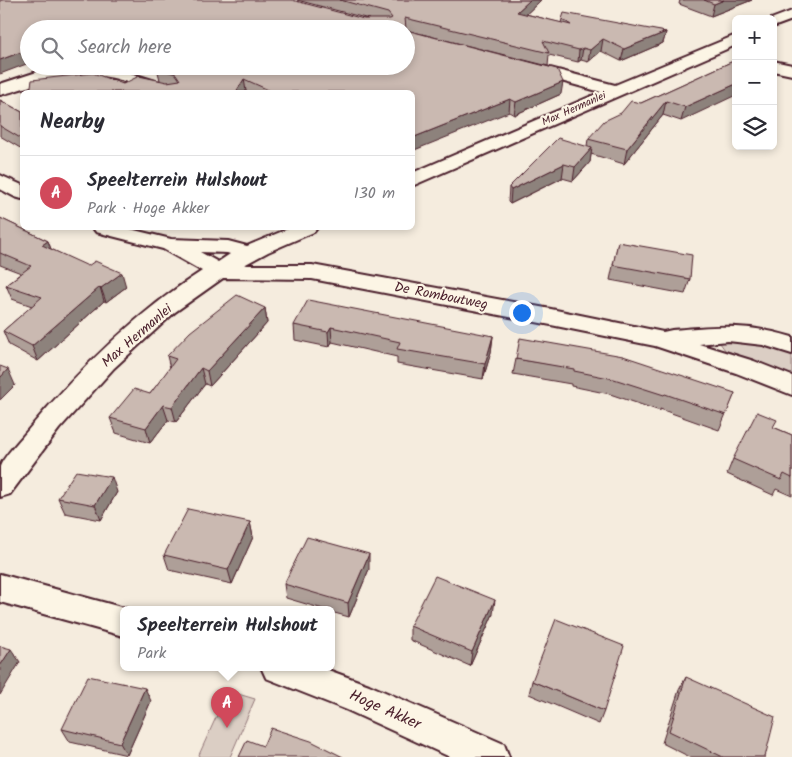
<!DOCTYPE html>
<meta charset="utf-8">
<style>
body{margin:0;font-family:Kalam,sans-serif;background:#f7f7f7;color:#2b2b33}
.controls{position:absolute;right:15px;top:15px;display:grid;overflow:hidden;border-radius:8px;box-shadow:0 2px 8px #0003}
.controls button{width:45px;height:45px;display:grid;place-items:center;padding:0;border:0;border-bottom:1px solid #e1e1e2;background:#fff;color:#2b2b33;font:25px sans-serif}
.you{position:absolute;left:521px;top:312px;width:18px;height:18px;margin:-12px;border:4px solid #fff;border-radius:50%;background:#1a73e8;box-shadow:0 0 0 8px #1a73e833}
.badge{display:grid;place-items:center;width:32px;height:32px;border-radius:50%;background:#d1495b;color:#fff;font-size:16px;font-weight:700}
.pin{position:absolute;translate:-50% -41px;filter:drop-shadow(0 1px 2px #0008)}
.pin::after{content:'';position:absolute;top:26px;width:18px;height:15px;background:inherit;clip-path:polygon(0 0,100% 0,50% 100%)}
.popup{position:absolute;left:120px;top:606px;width:215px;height:65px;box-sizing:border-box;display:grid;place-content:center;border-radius:8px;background:#fff;filter:drop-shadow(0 1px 4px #0005);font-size:16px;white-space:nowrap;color:#7c7c81}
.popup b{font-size:19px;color:#2b2b33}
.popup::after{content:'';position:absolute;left:50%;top:100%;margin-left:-10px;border:10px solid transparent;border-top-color:#fff}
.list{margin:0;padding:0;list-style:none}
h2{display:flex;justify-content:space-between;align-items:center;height:65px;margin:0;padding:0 20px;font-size:21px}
h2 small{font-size:16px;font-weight:400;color:#7c7c81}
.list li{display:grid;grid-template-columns:32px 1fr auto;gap:15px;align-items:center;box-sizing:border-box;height:75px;padding:0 20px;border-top:1px solid #e1e1e2}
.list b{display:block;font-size:19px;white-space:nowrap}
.list p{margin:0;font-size:16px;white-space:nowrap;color:#7c7c81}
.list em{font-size:16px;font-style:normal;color:#7c7c81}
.icon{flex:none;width:28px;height:28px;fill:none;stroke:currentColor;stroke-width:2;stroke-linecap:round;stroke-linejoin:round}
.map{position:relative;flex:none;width:792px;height:757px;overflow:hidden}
.search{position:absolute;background:#fff;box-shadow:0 2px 8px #0003;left:20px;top:20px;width:395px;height:55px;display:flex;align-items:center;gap:12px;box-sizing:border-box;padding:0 18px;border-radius:28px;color:#7c7c81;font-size:19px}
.panel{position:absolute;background:#fff;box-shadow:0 2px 8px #0003;left:20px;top:90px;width:395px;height:140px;border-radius:8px}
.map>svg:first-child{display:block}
.green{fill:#dbcec4;stroke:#927678}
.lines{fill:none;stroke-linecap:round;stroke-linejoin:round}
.street-casing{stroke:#4a1f2b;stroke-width:4}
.street{fill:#fcf5e5;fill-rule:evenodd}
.wall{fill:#ae9f98;stroke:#4a1f2b}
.shaded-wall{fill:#8d827c;stroke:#4a1f2b}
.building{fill:#cab9b1;stroke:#4a1f2b}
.labels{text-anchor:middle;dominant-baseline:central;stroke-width:4.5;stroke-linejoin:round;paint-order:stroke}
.far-street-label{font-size:11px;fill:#4a1f2b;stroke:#fcf5e5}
.street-label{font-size:14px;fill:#4a1f2b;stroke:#fcf5e5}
.near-street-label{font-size:16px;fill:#4a1f2b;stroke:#fcf5e5}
</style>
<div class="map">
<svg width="792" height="757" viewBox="0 0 792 757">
<rect width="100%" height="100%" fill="#f5ecde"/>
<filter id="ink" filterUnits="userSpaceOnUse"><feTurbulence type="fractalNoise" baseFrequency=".02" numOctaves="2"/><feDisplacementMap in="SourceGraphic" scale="10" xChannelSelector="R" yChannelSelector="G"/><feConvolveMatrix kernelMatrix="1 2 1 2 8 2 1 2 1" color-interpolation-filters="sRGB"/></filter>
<g filter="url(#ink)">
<g class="green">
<polygon points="723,340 748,340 792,352 792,375 725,350 720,343"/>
<polygon points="228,691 255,699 230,757 198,757"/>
</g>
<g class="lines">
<defs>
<g id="street">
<polygon points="792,11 792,20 773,27 773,19 771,19"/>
<polygon points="736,35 736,45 412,186 412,173 601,92 521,70 519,67 521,64 527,62 615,85"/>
<polygon points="773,61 792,65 792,75 773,71"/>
<path d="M69,66H100L117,69L178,88L180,92C153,96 129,79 102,76C63,71 36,86 0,95V84L37,72Z"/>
<polygon points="0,175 22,185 22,199 15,197 0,189"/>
<path d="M93,228H126L171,239L228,241L247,246L290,228H317L314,232L268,252L244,265H312L551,309L663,332L672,330C717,326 748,323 792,337V354L763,345L728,341L699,344L754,361L792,376V395L736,373L655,346L551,325L312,279L223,278L175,312L114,368L59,429L10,494L0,497C0,488 0,476 0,467C2,459 17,443 23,436C75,374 133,315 202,271L163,249L96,232ZM200,252L227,253L230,254L218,262Z"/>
<polygon points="0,574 128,609 123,609 123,636 0,602"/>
<polygon points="261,667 320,667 369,685 504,744 509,757 450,757 347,710 266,678"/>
</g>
</defs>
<use href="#street" class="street-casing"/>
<use href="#street" class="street"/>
</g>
<g class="wall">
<polygon points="0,0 369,19 297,0 541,0 526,14 561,23 562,19 666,32 663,43 621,61 601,51 588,62 581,60 578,62 549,55 548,66 406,30 406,29 29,29"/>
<polygon points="680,0 752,0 711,16 679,4"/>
<polygon points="731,62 681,121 663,115 624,164 591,154 590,162 573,181 562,178 510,204 508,202 509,187 587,146 588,139 641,103"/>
<polygon points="157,68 561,94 514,115 509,112 412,92 248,92 246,91 245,92 30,92 160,80"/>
<polygon points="0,100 22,112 22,149 0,136"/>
<polygon points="0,218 48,241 51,249 126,287 106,302 104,301 38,361 9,345 3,331 32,306 12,299 6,285 21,273 0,265"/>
<polygon points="618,242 690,279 685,294 610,280"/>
<polygon points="265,308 267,323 210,386 205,384 176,422 168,420 150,443 116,433 110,418 150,394 170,368 167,356"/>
<polygon points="294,325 493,336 491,352 483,379 397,364 397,357 332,342 329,347 295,340"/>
<polygon points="516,359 735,393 719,430 660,409 660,411 610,394 571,386 571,384 513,374"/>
<polygon points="773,427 792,435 792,496 776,489 773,495 727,474 733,459"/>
<polygon points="117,492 101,520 65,513 58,498"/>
<polygon points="250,522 253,537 232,584 169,570 164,555"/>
<polygon points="369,569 349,617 331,612 331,609 323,609 286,598 284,584"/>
<polygon points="493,614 470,666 410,640 410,626"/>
<polygon points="686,677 765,757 690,757 662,743 679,690"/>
<polygon points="532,681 604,711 599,724 529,694"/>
<polygon points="151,701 127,755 70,742 62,729"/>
</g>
<g class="shaded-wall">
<polygon points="530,0 541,0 516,24 517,12"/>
<polygon points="724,0 752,0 711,16 714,4"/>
<polygon points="666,32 663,43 621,61 624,49"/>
<polygon points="603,39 601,51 588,62 590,50"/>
<polygon points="583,48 581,60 578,62 579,50"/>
<polygon points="29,49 29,63 0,74 0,60"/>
<polygon points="244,79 246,91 245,92 236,92"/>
<polygon points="563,82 561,94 514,115 516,102"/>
<polygon points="736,84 736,95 681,121 685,107"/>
<polygon points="510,99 509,112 412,151 412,138"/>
<polygon points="666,101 663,115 624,164 627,149"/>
<polygon points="592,148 590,162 573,181 575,167"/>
<polygon points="564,164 562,178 510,204 511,190"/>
<polygon points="48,241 53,255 42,245"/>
<polygon points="122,273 126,287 106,302 101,288"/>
<polygon points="100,287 104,301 38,361 32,346"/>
<polygon points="265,308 267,323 210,386 207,371"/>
<polygon points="331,327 332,342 329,347 328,332"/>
<polygon points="493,336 491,352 483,379 485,364"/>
<polygon points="201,368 205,384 176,422 172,407"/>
<polygon points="8,369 15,385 0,400 0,378"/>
<polygon points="163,405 168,420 150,443 146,428"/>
<polygon points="112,477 117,492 101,520 95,505"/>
<polygon points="250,522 253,537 232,584 228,570"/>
<polygon points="369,554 369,569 349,617 348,603"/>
<polygon points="495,600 493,614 470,666 472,652"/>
<polygon points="11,649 20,662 0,695 0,666"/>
<polygon points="145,688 151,701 127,755 120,743"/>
</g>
<g class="building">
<polygon points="0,0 292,0 364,19 390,19 392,18 388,13 340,0 530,0 517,12 571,25 562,19 564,13 666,32 624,49 603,39 590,50 583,48 579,50 543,41 549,53 405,18 406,29 29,29 29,49 0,60"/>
<polygon points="704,0 724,0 714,4"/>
<polygon points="406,30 557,69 563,82 516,102 510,99 412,138 412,92 273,92 244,79 236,92 30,92 32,80 93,73 123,84 139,76 167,82 180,80 176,74 157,68 161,66 406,66"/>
<polygon points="731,62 736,64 736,84 685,107 666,101 627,149 588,139 604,121 621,113 631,101 641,103"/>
<polygon points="0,100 22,112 22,139 0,126"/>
<polygon points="558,138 592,148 575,167 564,164 511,190 509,187"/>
<polygon points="0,218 48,241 42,245 88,266 95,261 122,273 101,288 100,287 32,346 3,331 42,297 6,285 31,266 0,253"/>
<polygon points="618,242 692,255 690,279 613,265"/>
<polygon points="237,295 265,308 207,371 201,368 172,407 163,405 146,428 110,418 134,389 150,394 176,359 167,356 190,332"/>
<polygon points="308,300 493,336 485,364 397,349 400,342 331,327 328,332 294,325"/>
<polygon points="520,338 623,356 735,393 726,415 665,394 664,395 614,379 574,371 574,369 516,359"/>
<polygon points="0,366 8,369 0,378"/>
<polygon points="757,412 777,420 773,427 792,435 792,478 784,474 781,480 733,459"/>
<polygon points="76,471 112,477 95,505 58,498"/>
<polygon points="188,509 250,522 228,570 164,555"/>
<polygon points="307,537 369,554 348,603 284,584"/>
<polygon points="435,576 495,600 472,652 410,626"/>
<polygon points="556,619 624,646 604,711 532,681"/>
<polygon points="0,646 11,649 0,666"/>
<polygon points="88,676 145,688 120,743 62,729"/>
<polygon points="686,677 775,717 765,757 723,757 669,731"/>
<polygon points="271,728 311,741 343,757 239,757 247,740 263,746"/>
</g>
</g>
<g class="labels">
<g class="far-street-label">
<text transform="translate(574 109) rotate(-24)">Max Hermanlei</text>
</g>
<g class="street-label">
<text transform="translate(441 296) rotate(11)">De Romboutweg</text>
<text transform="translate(137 336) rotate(-41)">Max Hermanlei</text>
</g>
<g class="near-street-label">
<text transform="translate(385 710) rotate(24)">Hoge Akker</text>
</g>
</g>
</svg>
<div class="controls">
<button>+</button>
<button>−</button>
<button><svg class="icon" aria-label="layers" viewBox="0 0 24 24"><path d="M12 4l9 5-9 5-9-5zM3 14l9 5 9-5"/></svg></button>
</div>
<div class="you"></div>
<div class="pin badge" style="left:227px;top:728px">A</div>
<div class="popup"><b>Speelterrein Hulshout</b>Park</div>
<div class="search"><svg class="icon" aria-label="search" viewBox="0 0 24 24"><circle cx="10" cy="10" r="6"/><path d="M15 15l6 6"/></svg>Search here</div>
<section class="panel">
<h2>Nearby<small></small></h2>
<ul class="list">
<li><span class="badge">A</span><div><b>Speelterrein Hulshout</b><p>Park · Hoge Akker</p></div><em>130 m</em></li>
</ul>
</section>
</div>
